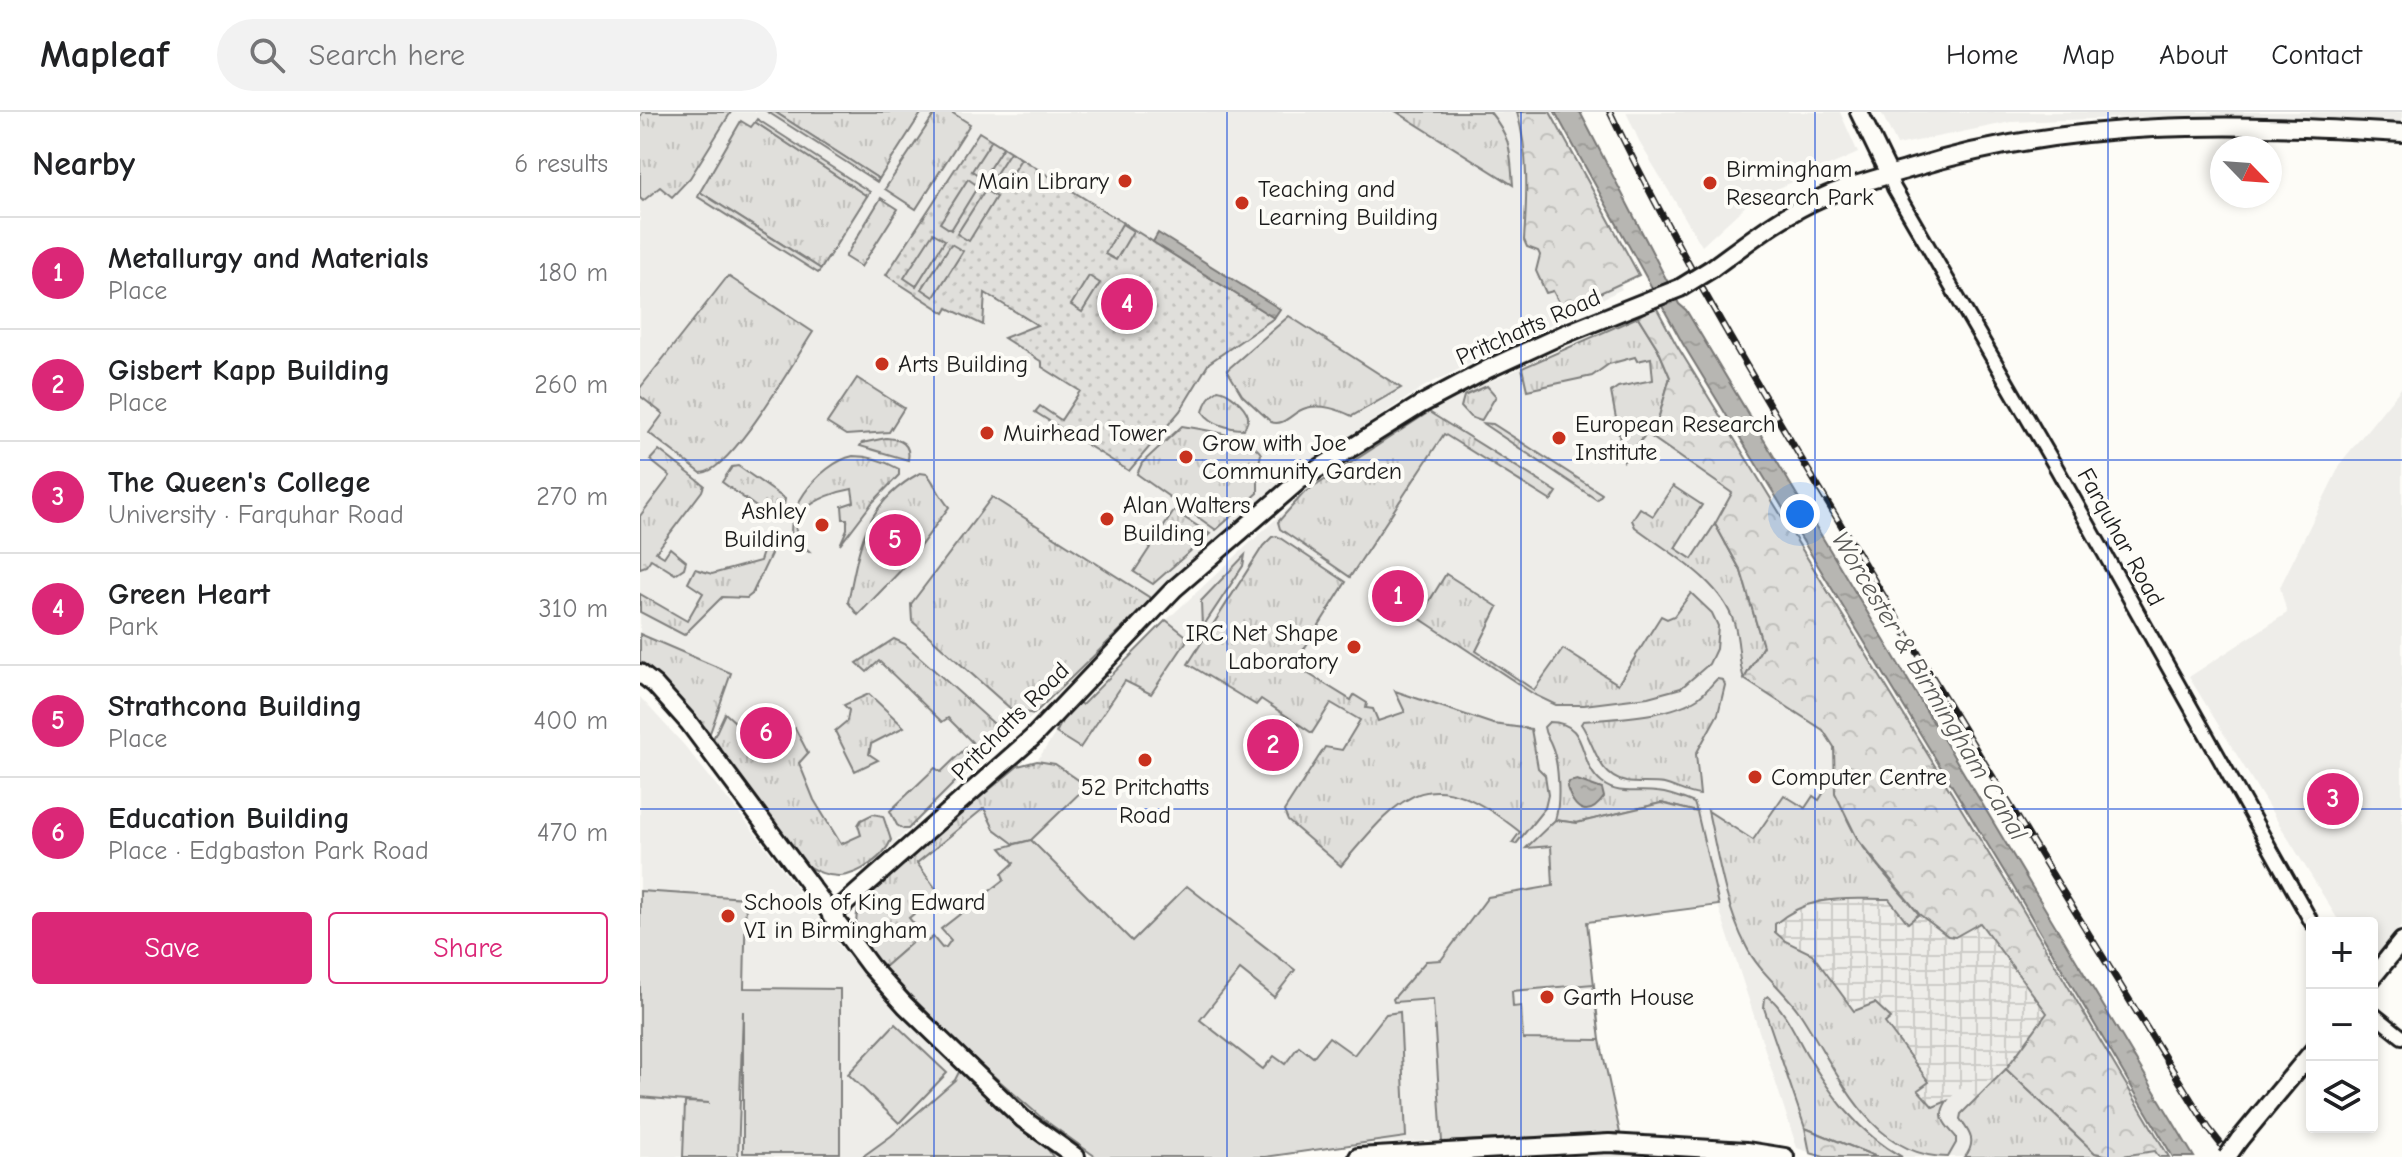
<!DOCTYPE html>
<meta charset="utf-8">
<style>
body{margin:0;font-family:"Comic Neue",sans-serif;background:#f2f2f2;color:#202124}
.controls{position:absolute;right:24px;bottom:24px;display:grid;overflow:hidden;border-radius:8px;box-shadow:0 4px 12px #0003}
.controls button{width:72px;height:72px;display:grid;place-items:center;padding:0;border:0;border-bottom:2px solid #e0e0e0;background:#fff;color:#202124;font:40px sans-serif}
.compass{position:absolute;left:1570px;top:24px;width:72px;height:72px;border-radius:50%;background:#fff;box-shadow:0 4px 12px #0003;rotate:115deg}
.you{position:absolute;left:1160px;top:402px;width:28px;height:28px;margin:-20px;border:6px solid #fff;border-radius:50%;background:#1a73e8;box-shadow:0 0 0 12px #1a73e833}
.badge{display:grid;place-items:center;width:52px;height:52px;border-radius:50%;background:#db2777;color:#fff;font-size:26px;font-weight:700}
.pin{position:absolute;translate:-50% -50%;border:4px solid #fff;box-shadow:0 2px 8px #0006}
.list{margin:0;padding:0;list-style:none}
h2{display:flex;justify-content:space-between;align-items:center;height:104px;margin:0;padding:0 32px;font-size:34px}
h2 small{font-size:26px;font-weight:400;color:#757577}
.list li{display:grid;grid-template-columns:52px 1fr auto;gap:24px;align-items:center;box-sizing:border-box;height:112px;padding:0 32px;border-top:2px solid #e0e0e0}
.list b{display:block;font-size:30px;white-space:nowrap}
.list p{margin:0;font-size:26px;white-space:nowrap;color:#757577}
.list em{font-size:26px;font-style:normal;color:#757577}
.actions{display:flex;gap:16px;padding:24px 32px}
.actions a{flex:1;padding:18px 0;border:2px solid #db2777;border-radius:8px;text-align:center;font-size:28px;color:#db2777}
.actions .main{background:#db2777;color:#fff}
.icon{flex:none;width:44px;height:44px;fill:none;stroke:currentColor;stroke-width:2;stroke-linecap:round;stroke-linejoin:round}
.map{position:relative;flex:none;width:1762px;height:1045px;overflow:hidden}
header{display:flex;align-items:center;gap:48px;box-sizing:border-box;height:112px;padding:0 40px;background:#fff;border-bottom:2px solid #e0e0e0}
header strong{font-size:38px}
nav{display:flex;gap:44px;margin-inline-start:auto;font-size:28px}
.search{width:560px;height:72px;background:#f2f2f2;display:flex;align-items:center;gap:20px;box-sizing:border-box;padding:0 28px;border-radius:44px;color:#757577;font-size:30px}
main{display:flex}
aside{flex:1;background:#fff}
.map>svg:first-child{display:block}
.built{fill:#eeede9}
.industrial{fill:url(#industrial-grid)}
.grass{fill:url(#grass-tufts);stroke:#7e7e7c;stroke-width:2}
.forest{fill:url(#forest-crowns);stroke:#7e7e7c;stroke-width:2}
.park{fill:url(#park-dots);stroke:#7e7e7c;stroke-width:2}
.garden{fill:#e0dfdb;stroke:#7e7e7c;stroke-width:2;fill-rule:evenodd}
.water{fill:url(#water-ripples);stroke:#797876;stroke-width:2}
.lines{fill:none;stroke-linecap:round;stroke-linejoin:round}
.street-casing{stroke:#1c1c1c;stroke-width:18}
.secondary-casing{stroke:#1c1c1c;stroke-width:22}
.street{stroke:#fdfcf7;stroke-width:12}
.secondary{stroke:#fdfcf7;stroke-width:16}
.rail-casing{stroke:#1c1c1c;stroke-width:7}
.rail{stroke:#fdfcf7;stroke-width:4;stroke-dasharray:12;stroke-linecap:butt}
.secondary-bridge-casing{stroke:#1c1c1c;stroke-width:22;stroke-linecap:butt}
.secondary-bridge{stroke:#fdfcf7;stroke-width:16}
.grid{fill:none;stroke:#1d4ed8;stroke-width:2;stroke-opacity:0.55}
.poi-dot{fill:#c8321e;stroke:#fdfcf7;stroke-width:3}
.labels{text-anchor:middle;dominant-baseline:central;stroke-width:8;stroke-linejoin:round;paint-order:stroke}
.poi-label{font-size:24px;fill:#1c1c1c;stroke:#fdfcf7;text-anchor:start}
.street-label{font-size:24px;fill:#1c1c1c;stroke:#fdfcf7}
.water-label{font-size:26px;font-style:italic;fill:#5a5a58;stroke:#fdfcf7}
</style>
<header>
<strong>Mapleaf</strong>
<div class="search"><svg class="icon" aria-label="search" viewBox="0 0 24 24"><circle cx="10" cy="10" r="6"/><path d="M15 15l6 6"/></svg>Search here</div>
<nav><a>Home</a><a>Map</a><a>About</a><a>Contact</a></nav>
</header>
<main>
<aside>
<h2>Nearby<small>6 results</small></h2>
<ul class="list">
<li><span class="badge">1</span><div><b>Metallurgy and Materials</b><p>Place</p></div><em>180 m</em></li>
<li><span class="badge">2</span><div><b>Gisbert Kapp Building</b><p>Place</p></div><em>260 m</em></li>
<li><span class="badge">3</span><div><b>The Queen's College</b><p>University · Farquhar Road</p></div><em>270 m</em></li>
<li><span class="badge">4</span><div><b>Green Heart</b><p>Park</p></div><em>310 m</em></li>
<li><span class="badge">5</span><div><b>Strathcona Building</b><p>Place</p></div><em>400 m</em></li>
<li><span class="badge">6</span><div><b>Education Building</b><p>Place · Edgbaston Park Road</p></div><em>470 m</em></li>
</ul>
<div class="actions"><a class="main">Save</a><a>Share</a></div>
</aside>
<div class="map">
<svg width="1762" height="1045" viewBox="0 0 1762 1045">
<defs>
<pattern id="industrial-grid" width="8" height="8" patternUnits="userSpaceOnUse" patternTransform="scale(2)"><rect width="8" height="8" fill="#eeede9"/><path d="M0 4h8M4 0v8" fill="none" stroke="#cccbc7"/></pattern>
<pattern id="grass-tufts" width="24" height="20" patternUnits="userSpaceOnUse" patternTransform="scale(2)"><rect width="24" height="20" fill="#e0dfdb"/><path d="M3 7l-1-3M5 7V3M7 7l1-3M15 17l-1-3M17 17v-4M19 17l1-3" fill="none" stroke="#c0bfbb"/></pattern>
<pattern id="forest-crowns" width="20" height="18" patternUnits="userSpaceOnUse" patternTransform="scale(2)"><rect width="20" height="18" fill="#e0dfdb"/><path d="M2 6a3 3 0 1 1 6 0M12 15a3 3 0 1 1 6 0" fill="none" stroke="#c0bfbb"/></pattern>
<pattern id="park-dots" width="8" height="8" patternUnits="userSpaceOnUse" patternTransform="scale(2)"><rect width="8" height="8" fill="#e0dfdb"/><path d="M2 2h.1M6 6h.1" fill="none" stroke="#c0bfbb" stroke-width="1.8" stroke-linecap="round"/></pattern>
<pattern id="water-ripples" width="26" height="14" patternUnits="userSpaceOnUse" patternTransform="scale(2)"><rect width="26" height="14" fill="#b7b6b2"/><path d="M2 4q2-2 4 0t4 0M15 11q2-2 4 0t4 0" fill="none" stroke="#9d9c98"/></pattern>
</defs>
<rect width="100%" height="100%" fill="#fdfcf7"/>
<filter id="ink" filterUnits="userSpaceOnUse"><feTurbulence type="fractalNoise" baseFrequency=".0125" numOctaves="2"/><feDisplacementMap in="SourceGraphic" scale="16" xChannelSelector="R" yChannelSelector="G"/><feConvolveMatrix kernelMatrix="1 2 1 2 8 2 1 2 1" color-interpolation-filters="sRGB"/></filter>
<g filter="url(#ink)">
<g class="built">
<polygon points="0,0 913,0 955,123 982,177 783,275 651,364 517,481 394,602 229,754 200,741 97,647 66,610 0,543"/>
<polygon points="986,0 1200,0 1218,41 1112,88 1062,134 1001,33"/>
<polygon points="1241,0 1762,0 1762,10 1511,5 1371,10 1257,33"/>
<polygon points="998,205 1519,1045 1184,1045 1157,1036 1078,793 947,810 960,928 980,1021 716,1032 626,1045 456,1045 403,1007 333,946 228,842 217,820 215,801 378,654 397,649 437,589 442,593 505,528 663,382 789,300 826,280"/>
<polygon points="1762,275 1762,813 1732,850 1732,811 1700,811 1549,565 1647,501 1640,475 1702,349"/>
<polygon points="0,585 44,633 118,725 197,831 251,893 320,958 421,1045 0,1045"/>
<polygon points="988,1040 1081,1045 845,1045 860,1044"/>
</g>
<polygon class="industrial" points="1184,787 1249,787 1268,811 1279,802 1308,824 1315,825 1340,811 1407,902 1366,957 1336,987 1324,973 1307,989 1294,995 1290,993 1278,978 1288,970 1244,910 1250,906 1241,895 1234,891 1215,899 1172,842 1145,829 1135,820 1135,812 1151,798"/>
<g class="grass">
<polygon points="3,0 91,0 50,66 32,85 20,75 3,89 0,86 0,5"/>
<polygon points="135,0 282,0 239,67"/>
<polygon points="296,0 311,0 330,12 276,97 245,77"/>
<path d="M757,0H850C872,27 870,40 873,73Z"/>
<polygon points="101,9 111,15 115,10 227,84 181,157 60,80"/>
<polygon points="241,86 258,97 221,155 205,145"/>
<path d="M88,164L173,220C155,247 91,361 61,361L9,321L23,302L0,284V276Z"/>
<path d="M649,204L761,276L712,304C697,297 682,292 666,296C653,299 645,315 631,310L602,283L587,258Z"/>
<polygon points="998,205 1018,237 1030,265 1013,326 1006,322 984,349 971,280 978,275 1013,268 1011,246 997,249 995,245 969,252 952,264 887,278 882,256"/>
<polygon points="217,266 264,296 249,320 206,323 187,311"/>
<polygon points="847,274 856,284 841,309 830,305 821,295 824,284"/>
<path d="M578,278C588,279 605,293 608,304C609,309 606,312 604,317C589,317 571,312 563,300C565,290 569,283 578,278Z"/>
<polygon points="789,300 917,380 911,389 804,322 710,465 640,417 638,410 663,382"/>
<polygon points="842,311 853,312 962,382 957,388"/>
<path d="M542,314C562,317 611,324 621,342L618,356V381L576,418L497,362L502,351Z"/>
<path d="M246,326C261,327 271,332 268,348L220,334L222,331Z"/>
<polygon points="19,338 64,373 62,379 16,440 24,445 30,436 46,449 44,456 35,462 11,447 6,454 0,456 0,404 30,364 10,348"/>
<path d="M213,344C229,344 245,349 259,357V363L232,391L200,433L207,417V407H203L202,394L214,390L212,377C182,382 131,406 169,439L157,438C135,405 180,351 213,344Z"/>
<polygon points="98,354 145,387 144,393 126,402 82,370 92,355"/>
<path d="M280,361L287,362C293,368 300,385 309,395L267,452L218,503L208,490C220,434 223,392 280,361Z"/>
<path d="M1033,374L1062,393L1035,436L1052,447L1075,412L1101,459L1123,534L1104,567C1098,549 1100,529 1094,511C1080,467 1029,441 995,415L992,408L1000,396L1013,404Z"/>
<polygon points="352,385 512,487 394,602 371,597 272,509 271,492"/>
<polygon points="534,399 570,422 513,472 494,460"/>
<path d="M637,424L706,470L654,553L711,588L714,583L727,591L726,596L733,597L738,609L765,600L755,579L853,612L891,617L898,656L905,663L908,683L905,696L876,732L872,731L880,720C790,649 766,676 701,754L648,709L644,699L685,635L702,638L720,608L691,591L672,621L621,587L616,593L548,552L623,434L632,425Z"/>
<polygon points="124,437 129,438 131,442 112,482 107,486 82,485 44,523 0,500 0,482 47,509 63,481 48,471 55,457 72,462 120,449"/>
<polygon points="605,443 603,454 562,516 561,489"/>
<polygon points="806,462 858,495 836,539 894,578 923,537 978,572 1021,504 1027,507 1034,504 1051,481 1072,501 1078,514 1076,537 1069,552 1041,576 1008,585 944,593 916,593 895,583 779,506"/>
<polygon points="526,508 545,523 546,530 511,582 485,569 440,636 416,621 423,607 437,589 442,593"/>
<polygon points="0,522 91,561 70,621 0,549"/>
<polygon points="254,527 265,532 361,618 359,626 268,717 263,717 257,713 250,699 295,656 301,660 332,630 308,606 302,610 239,549 227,560 217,551"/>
<path d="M1077,567L1083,568L1085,573L1078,602L1056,642L1060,683C1048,682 1036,675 1024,672C1011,670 998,672 986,670C957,664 955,632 941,612L943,609C977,606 1029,605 1058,586C1065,581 1071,573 1077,567Z"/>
<polygon points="229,582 264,615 231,632 229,642 238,648 215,659 195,619 207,609 209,598 204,593"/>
<path d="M85,601L115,628L119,626L125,631L155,616L168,641L159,651L174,688L201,732L221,723L218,713L221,708L233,702L243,704L251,728C244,745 220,762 201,764C188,765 176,759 165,753L73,627Z"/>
<path d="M909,610C951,610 936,651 962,671C979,684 998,677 1017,680C1030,681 1042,686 1054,691L1057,700L1021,691L937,711L915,708C921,690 919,649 911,632C908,625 905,623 904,615Z"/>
<path d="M397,649L415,652L447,674L391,728L374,732L354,717L344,696L277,751L299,781L269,806L282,822L243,856C217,831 208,815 224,781L378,654Z"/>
<path d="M1197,659C1194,715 1245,761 1279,802L1268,811L1249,787C1205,787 1171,781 1135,812V820L1145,829L1172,842L1214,899L1235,891L1251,906L1245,911L1289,970L1278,978L1293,995L1307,989C1296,1005 1305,1012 1316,1025V1031L1308,1045C1227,1045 1196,954 1159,900C1143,877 1118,859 1106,834C1085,793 1078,744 1068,699L1113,728L1144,683L1165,696L1173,684L1179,688Z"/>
<path d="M1128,884C1145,898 1155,922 1166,941C1191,983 1218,1021 1262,1045H1237L1165,1016L1124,896L1125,886Z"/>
<path d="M1366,957L1455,1041L1466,1045H1325C1337,1029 1330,1021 1320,1007L1321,1002Z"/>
</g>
<g class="forest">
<path d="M877,0H910L999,163L923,198L913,179L906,181L896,159L900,143L898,139L887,135L884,128C887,84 889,43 877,0Z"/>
<polygon points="1015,193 1036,232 1371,778 1529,1045 1519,1045 1515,1039 1475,1045 1455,1041 1366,957 1407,901 1340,811 1315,825 1308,824 1279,802 1218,728 1195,681 1194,635 1183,618 1104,567 1123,534 1101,459 1075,412 1092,381 1013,326 1030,265 1018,237 998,205"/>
<polygon points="1165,1016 1237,1045 1184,1045 1170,1041"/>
</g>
<polygon class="park" points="339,20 634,206 569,251 540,299 489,359 395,300 400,294 421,308 440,279 402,255 402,250 364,226 397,213 345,181 343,213 308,196 305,201 246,163"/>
<g class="garden">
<polygon points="128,0 135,0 239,67 237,70"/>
<polygon points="117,7 230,80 227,84 115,10"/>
<polygon points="352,28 363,35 343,66 332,59"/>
<polygon points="370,40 381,47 361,78 350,71"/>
<polygon points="328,67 338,74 311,118 300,111"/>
<polygon points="345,78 356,85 329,129 317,122"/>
<polygon points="60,80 181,157 178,161 58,85"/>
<polygon points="482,112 493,119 476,148 465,142"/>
<polygon points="293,121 305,128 276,174 264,166"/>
<polygon points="311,132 323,139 294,185 282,177"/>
<polygon points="449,164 460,171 442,200 431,193"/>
<path d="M1021,691L1057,700L1079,793L947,810L960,928L980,1021L802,1030L793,887L754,890L753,887L786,849L801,848L848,785L913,774L911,734L886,736L915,708L937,711ZM953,872L960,928L883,927L881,894L873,895L872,879Z"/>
<polygon points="391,728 492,829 547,774 655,858 634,885 600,858 560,908 623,957 634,944 645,952 659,934 673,945 689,925 714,943 746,902 760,900 766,1025 625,1045 456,1045 403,1007 333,946 243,856 282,822 288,829 293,825 302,836 306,835 311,828 301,817 364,768 362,762 374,751 361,736"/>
<polygon points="0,779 106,786 104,876 200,877 200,1041 103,1041 103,899 98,1045 43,1045 45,990 69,991 0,985"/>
<polygon points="255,912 307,961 259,1011 208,962"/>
<polygon points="320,958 405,1033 413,1045 222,1045 251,1024 315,968"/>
</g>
<g class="water">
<polygon points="915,0 940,0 1039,192 1046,198 1554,1045 1533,1045 1373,774 1043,232"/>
<polygon points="518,121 640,197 634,206 513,130"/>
<path d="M937,668L962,677L964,685C948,708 934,698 927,675L929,670Z"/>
</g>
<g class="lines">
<defs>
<g id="street">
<polyline points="1249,62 1254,76 1417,357 1672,811"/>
<polyline points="1732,901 1762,925"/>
</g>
<g id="secondary">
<polyline points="1219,0 1249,62"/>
<path d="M1071,157C1107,131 1141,103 1183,85C1210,73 1240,66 1269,57C1429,6 1596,11 1762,21"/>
<polyline points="0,561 15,573 49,611 230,854 265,893 383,1007 436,1045"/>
<polyline points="191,804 392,626 534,477 660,368 780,293 848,257 922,223 1012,187"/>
<polyline points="1732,866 1762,829"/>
<polyline points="1599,1028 1672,940"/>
<polyline points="718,1045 969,1031 1107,1039 1145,1045"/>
</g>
</defs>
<use href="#street" class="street-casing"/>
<use href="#secondary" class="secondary-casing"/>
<use href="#street" class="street"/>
<use href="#secondary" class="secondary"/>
<defs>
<path id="rail" d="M970,0C1042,150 1128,291 1213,433C1330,629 1449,823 1569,1017L1591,1045"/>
</defs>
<use href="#rail" class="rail-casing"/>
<use href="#rail" class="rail"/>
<defs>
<g id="secondary-bridge">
<polyline points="1012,187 1040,176 1071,157"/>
<polyline points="1587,1045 1599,1028"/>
</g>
</defs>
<use href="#secondary-bridge" class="secondary-bridge-casing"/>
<use href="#secondary-bridge" class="secondary-bridge"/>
</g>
</g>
<path class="grid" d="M294,0V1045M587,0V1045M881,0V1045M1175,0V1045M1468,0V1045M0,348H1762M0,697H1762"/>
<g class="poi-dot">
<circle cx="485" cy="69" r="8"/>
<circle cx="1070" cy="71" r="8"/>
<circle cx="602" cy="91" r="8"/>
<circle cx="242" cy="252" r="8"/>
<circle cx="347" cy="321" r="8"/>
<circle cx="919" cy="326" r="8"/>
<circle cx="546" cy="345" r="8"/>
<circle cx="467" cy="407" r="8"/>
<circle cx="182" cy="413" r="8"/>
<circle cx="714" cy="535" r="8"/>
<circle cx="505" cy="648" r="8"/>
<circle cx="1115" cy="665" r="8"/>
<circle cx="88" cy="804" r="8"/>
<circle cx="907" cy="885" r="8"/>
</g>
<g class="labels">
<g class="poi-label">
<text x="1086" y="57">Birmingham<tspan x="1086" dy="28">Research Park</tspan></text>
<text x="469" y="69" text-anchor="end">Main Library</text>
<text x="618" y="77">Teaching and<tspan x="618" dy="28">Learning Building</tspan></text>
<text x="258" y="252">Arts Building</text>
<text x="935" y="312">European Research<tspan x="935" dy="28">Institute</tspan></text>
<text x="363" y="321">Muirhead Tower</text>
<text x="562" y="331">Grow with Joe<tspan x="562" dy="28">Community Garden</tspan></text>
<text x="483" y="393">Alan Walters<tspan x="483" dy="28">Building</tspan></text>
<text x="166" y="399" text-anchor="end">Ashley<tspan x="166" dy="28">Building</tspan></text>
<text x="698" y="521" text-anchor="end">IRC Net Shape<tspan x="698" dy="28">Laboratory</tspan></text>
<text x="1131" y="665">Computer Centre</text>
<text x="505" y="675" text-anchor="middle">52 Pritchatts<tspan x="505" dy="28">Road</tspan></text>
<text x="104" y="790">Schools of King Edward<tspan x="104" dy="28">VI in Birmingham</tspan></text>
<text x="923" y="885">Garth House</text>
</g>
<g class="street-label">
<text transform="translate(888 215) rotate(-24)">Pritchatts Road</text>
<text transform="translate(1481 425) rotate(61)">Farquhar Road</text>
<text transform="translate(370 609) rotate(-45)">Pritchatts Road</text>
</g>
<g class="water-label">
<text transform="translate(1289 574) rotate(59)">Worcester &amp; Birmingham Canal</text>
</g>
</g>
</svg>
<div class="controls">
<button>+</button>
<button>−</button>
<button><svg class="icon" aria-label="layers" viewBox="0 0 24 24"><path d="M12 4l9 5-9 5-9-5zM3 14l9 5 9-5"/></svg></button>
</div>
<svg class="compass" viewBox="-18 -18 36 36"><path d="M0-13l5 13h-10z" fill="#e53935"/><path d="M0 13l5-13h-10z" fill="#757577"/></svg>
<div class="you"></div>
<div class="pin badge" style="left:758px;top:484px">1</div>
<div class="pin badge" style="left:633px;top:633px">2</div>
<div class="pin badge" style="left:1693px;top:687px">3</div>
<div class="pin badge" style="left:487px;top:192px">4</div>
<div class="pin badge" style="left:255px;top:428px">5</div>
<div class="pin badge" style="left:126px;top:621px">6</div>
</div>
</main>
